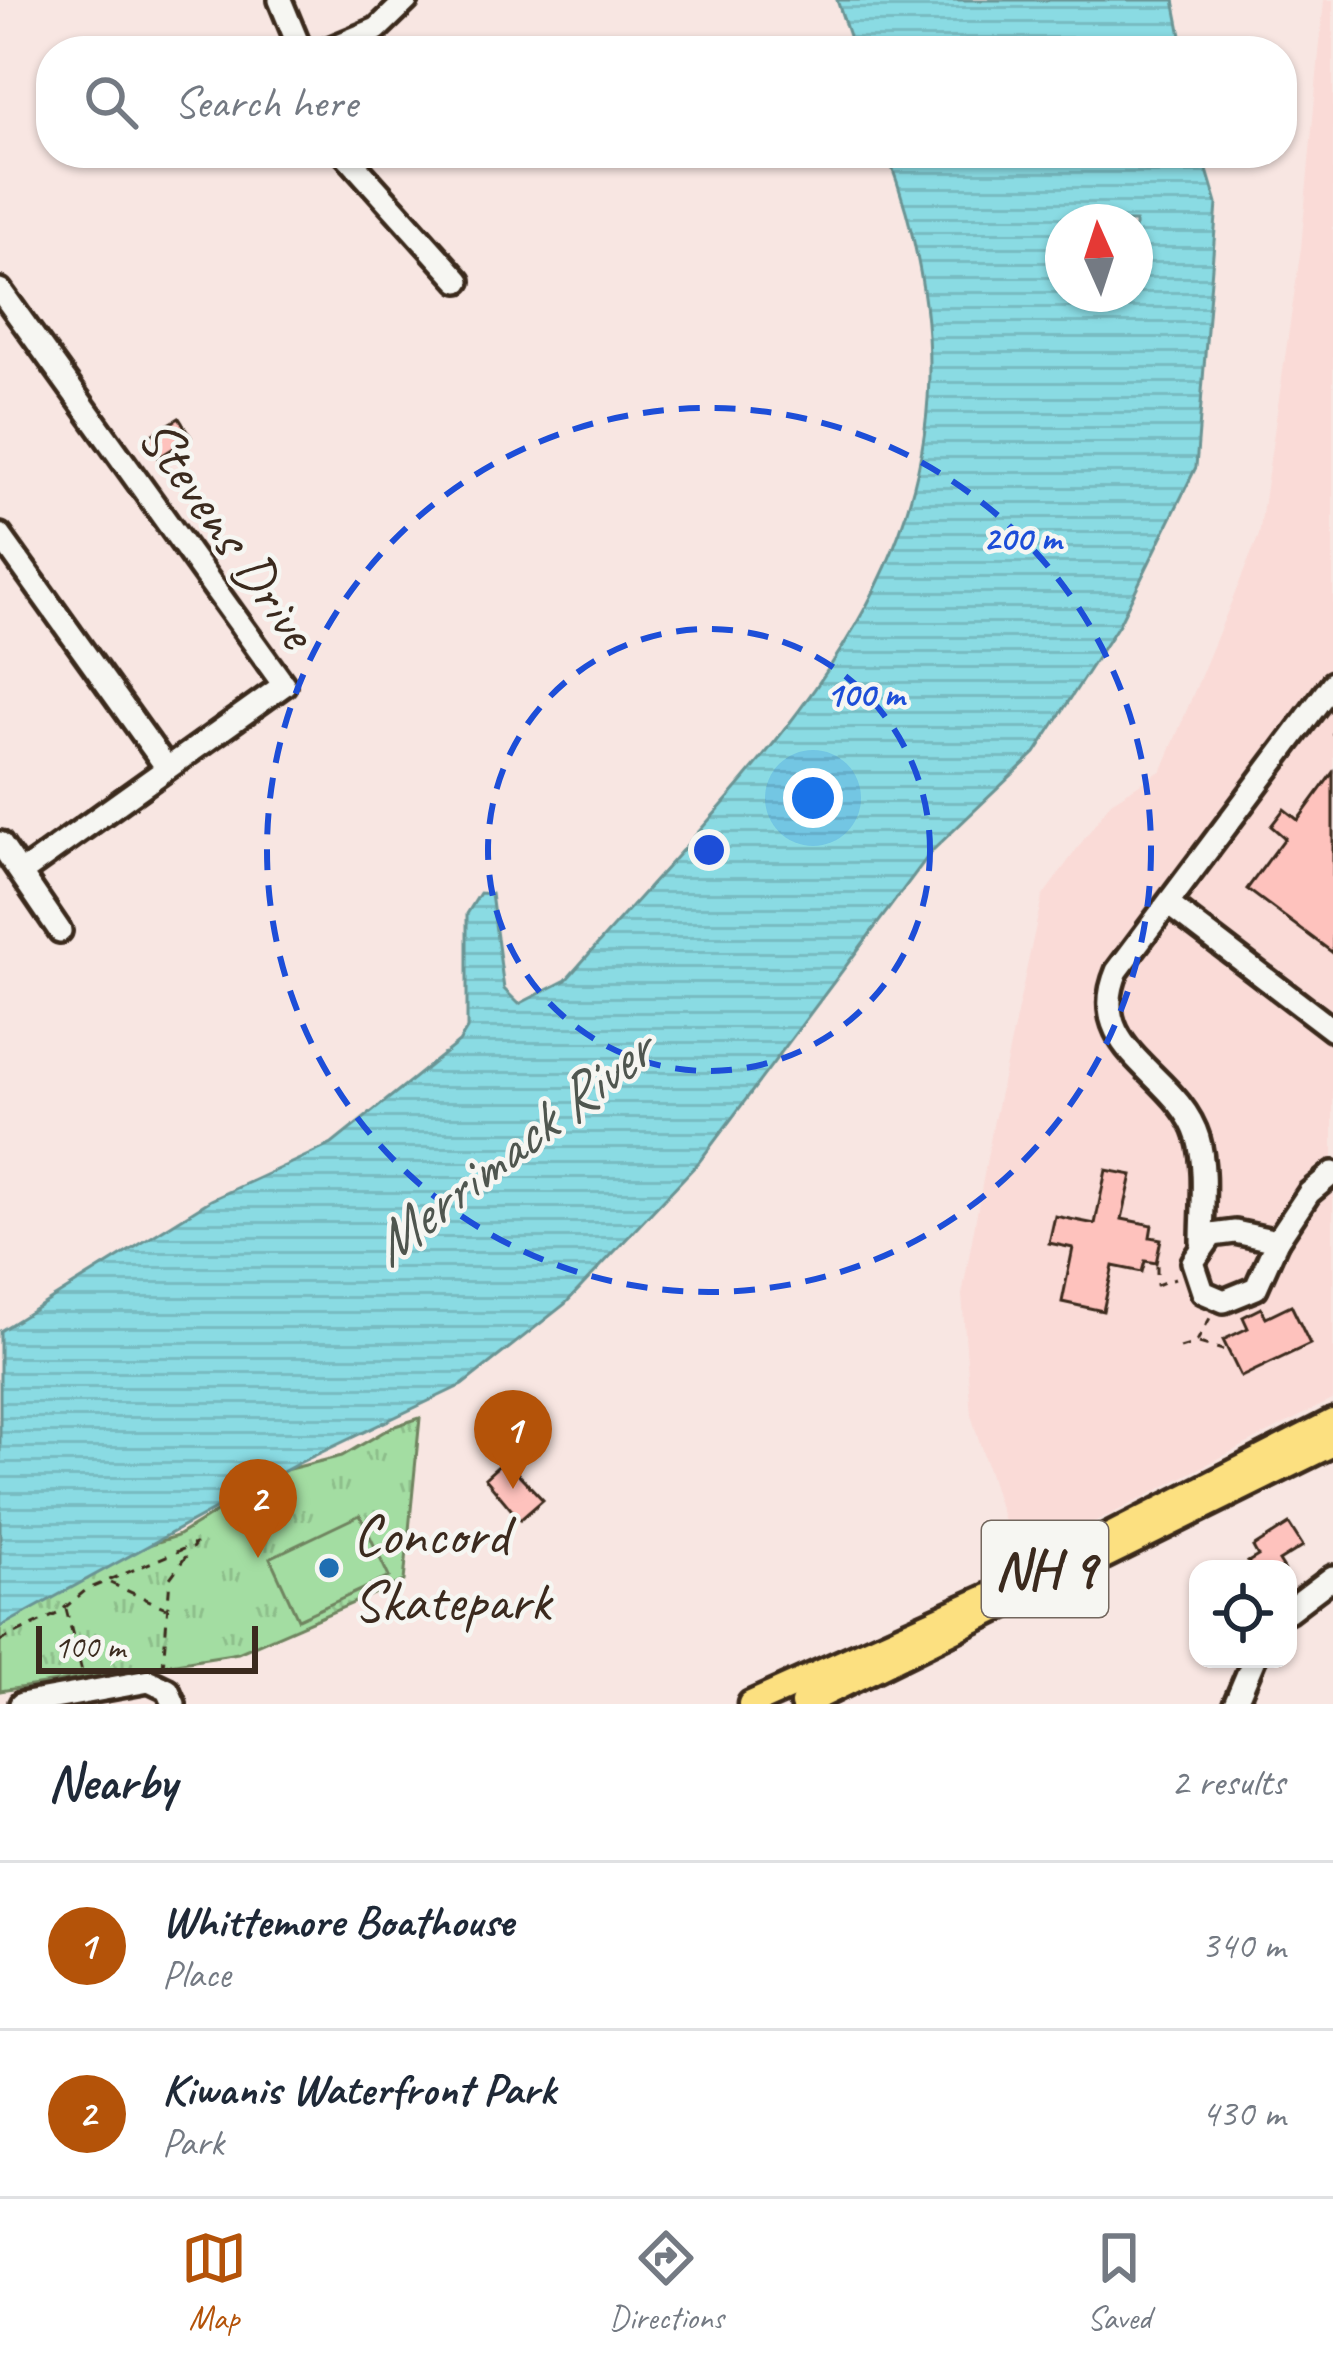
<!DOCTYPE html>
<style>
body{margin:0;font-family:Caveat,sans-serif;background:#f2f2f3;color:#1f2937}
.controls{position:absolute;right:36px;bottom:36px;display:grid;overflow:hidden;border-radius:24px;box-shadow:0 3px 9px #0004}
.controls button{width:108px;height:108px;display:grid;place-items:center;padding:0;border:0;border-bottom:3px solid #e0e1e3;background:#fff;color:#1f2937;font:60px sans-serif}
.compass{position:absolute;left:1045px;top:204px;width:108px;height:108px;border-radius:50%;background:#fff;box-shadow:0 3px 9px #0004;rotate:357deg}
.scale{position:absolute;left:36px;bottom:30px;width:222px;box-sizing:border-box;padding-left:12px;border:6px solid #3b2a1e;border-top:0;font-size:33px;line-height:42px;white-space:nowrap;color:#3b2a1e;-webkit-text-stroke:9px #f6f6f2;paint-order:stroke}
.you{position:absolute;left:813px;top:798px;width:42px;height:42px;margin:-30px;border:9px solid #fff;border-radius:50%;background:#1a73e8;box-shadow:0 0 0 18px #1a73e833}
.badge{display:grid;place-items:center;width:78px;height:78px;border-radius:50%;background:#b45309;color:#fff;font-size:39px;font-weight:700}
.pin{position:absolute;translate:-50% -99px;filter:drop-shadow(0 3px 6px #0008)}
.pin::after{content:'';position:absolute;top:63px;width:42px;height:36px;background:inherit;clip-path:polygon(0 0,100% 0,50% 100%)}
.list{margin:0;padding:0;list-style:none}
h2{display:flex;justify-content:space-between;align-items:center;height:156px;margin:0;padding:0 48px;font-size:51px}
h2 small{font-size:39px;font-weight:400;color:#747a83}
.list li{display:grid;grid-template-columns:78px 1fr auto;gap:36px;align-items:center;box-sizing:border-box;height:168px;padding:0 48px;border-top:3px solid #e0e1e3}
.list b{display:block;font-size:45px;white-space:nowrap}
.list p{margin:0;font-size:39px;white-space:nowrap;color:#747a83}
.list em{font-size:39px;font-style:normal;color:#747a83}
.icon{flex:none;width:66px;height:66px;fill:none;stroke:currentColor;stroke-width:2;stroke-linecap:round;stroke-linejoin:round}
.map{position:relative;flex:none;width:1333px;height:1704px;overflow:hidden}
.search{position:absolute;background:#fff;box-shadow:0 3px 9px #0004;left:36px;right:36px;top:36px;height:132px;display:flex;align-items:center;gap:30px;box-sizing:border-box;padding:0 42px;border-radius:48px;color:#747a83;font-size:45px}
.sheet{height:492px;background:#fff}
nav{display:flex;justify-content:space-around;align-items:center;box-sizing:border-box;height:168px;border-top:3px solid #e0e1e3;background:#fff;font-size:33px;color:#747a83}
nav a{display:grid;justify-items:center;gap:6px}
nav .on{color:#b45309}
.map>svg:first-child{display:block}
.built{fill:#fadbd7}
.grass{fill:url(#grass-tufts);stroke:#6f8460;stroke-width:3}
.garden{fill:#a3dda2;stroke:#6f8460;stroke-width:3}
.water{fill:url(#water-rules);stroke:#6a9494;stroke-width:3;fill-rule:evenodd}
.building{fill:#fec2bd;stroke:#3b2a1e;stroke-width:3}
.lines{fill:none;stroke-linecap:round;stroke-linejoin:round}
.minor-casing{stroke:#3b2a1e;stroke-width:30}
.major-casing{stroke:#3b2a1e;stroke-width:33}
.path{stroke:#3b2a1e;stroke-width:3;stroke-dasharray:9 9;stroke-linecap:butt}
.minor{stroke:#f6f6f2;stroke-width:21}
.major{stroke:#fce080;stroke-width:24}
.ring{fill:none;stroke:#1d4ed8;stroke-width:6;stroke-dasharray:21 15}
.poi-dot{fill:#1f6fb2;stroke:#f6f6f2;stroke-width:4.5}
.labels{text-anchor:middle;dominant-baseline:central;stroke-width:9;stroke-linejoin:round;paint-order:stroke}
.shield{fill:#f6f6f2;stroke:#73675e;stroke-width:3}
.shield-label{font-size:54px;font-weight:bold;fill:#3b2a1e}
.street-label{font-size:57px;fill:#3b2a1e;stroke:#f6f6f2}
.poi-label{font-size:57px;fill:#3b2a1e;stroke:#f6f6f2;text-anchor:start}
.water-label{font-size:60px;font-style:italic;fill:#4f564f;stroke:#f6f6f2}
.centre{fill:#1d4ed8;stroke:#f6f6f2;stroke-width:6}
.ring-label{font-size:36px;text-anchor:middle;font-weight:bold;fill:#1d4ed8;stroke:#f6f6f2;stroke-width:9;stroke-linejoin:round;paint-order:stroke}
</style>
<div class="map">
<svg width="1333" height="1704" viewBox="0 0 1333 1704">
<defs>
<pattern id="grass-tufts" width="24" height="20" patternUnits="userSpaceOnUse" patternTransform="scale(3)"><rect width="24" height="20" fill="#a3dda2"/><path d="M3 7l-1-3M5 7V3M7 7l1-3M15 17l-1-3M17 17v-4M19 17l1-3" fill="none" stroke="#8dbe8b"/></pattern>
<pattern id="water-rules" width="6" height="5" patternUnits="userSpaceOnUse" patternTransform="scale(3)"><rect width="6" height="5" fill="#8adbe3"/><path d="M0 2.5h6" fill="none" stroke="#78bcc2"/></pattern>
</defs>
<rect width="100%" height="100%" fill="#f8e6e2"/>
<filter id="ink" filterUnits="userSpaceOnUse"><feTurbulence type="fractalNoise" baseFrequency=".00833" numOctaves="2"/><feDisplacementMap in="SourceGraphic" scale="24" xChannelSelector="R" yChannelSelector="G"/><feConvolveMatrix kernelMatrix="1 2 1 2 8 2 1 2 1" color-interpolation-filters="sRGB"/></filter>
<g filter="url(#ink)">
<polygon class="built" points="1324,0 1333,0 1333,1399 1017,1563 971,1415 962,1295 993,1125 1042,897 1111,802 1162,770 1259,535 1301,248"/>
<polygon class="grass" points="420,1418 404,1581 238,1653 0,1691 0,1619 135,1549 177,1536 285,1470 342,1456 392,1427"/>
<polygon class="garden" points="360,1515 389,1577 298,1619 270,1558"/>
<g class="water">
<polygon points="837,0 1174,0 1184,51 854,51"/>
<path d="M887,153H1202L1217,204L1196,467L1119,624L1035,753L932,851L699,1162L565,1304L462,1385L299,1463L0,1627V1331L211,1200L332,1144L459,1042L467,1029V914L480,893L491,894L504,989L519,1004L566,980C791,722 1027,531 887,153ZM1063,222H1135V294H1063Z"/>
</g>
<g class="building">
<polygon points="179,418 191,437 158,458 145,439"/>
<polygon points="1333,772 1333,953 1247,889 1285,838 1271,826 1284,809 1298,820"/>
<polygon points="1106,1170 1132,1175 1122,1219 1152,1225 1150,1237 1161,1239 1156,1263 1145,1261 1142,1272 1113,1266 1103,1311 1062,1302 1073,1248 1049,1243 1055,1216 1095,1224"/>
<polygon points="1291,1305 1310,1344 1241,1377 1223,1340 1248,1328 1243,1317 1261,1308 1266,1317"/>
<polygon points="505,1460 543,1500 520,1520 485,1478"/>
<polygon points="1289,1524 1303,1546 1279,1561 1284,1569 1253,1569 1248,1562 1258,1556 1253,1547"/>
</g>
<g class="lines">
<defs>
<g id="minor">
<polyline points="280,0 301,51"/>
<polyline points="324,51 377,29 407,0"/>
<polyline points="344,153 459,281"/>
<polyline points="0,290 284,685 21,873"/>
<polyline points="0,535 167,768"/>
<polyline points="0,843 60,931"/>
<polyline points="1168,904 1333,1030"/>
<polygon points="1235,1232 1277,1241 1256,1288 1224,1301 1203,1292 1193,1262 1212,1235"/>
<polyline points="1277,1241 1309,1193 1333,1173"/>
<path d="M1202,1242C1202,1210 1207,1169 1198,1138C1178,1072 1083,1051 1117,971L1333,683"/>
<polyline points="1288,1611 1333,1577"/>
<polyline points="21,1704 149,1681 168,1690 174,1704"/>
<polyline points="1235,1704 1254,1659"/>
</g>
<g id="major">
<polyline points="751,1704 1004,1590 1333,1422"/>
<polyline points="803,1704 1333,1443"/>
</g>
</defs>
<use href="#minor" class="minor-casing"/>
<use href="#major" class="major-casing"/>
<g class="path">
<polyline points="1332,735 1333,733"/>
<polyline points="1157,1265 1157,1285 1175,1278"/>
<polyline points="1199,1343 1223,1350"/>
<polyline points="1180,1348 1196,1343 1210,1318"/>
<polyline points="110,1583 166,1608"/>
<polyline points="66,1609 83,1676"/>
<polyline points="0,1641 57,1614 86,1590 195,1544 170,1578 163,1668"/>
</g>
<use href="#minor" class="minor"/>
<use href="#major" class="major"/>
</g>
</g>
<g class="ring">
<circle cx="709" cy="850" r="221"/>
<circle cx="709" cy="850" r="442"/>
</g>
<circle class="poi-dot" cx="329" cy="1568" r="12"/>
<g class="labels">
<rect class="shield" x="982" y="1521" width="126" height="96" rx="9"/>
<g class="shield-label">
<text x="1045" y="1569">NH 9</text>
</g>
<g class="street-label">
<text transform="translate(228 533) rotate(55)">Stevens Drive</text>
</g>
<g class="poi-label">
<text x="353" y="1535">Concord<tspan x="353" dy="66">Skatepark</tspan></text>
</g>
<g class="water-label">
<text transform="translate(510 1148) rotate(-38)">Merrimack River</text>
</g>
</g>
<circle cx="709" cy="850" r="18" class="centre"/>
<g class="ring-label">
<text x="1022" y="550">200 m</text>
<text x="865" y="706">100 m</text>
</g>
</svg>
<div class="controls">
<button><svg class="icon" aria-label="locate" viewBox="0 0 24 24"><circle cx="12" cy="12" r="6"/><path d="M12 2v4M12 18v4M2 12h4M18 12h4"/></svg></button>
</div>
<svg class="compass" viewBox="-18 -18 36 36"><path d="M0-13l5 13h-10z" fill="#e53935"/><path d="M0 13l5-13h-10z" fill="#747a83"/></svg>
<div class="scale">100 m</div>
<div class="you"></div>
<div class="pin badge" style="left:513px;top:1489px">1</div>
<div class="pin badge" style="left:258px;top:1558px">2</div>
<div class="search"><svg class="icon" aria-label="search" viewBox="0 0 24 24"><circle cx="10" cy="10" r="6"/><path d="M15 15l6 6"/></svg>Search here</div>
</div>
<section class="sheet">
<h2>Nearby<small>2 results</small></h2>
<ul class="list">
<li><span class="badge">1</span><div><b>Whittemore Boathouse</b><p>Place</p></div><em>340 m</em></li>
<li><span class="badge">2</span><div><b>Kiwanis Waterfront Park</b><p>Park</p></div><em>430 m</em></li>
</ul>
</section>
<nav>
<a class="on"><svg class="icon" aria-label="map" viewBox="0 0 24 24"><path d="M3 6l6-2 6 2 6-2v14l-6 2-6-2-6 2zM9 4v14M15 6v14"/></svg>Map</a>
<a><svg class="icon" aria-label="directions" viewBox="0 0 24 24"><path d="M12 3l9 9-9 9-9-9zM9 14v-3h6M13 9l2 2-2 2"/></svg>Directions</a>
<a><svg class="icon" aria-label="saved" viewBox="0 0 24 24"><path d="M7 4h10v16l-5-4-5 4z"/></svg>Saved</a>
</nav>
